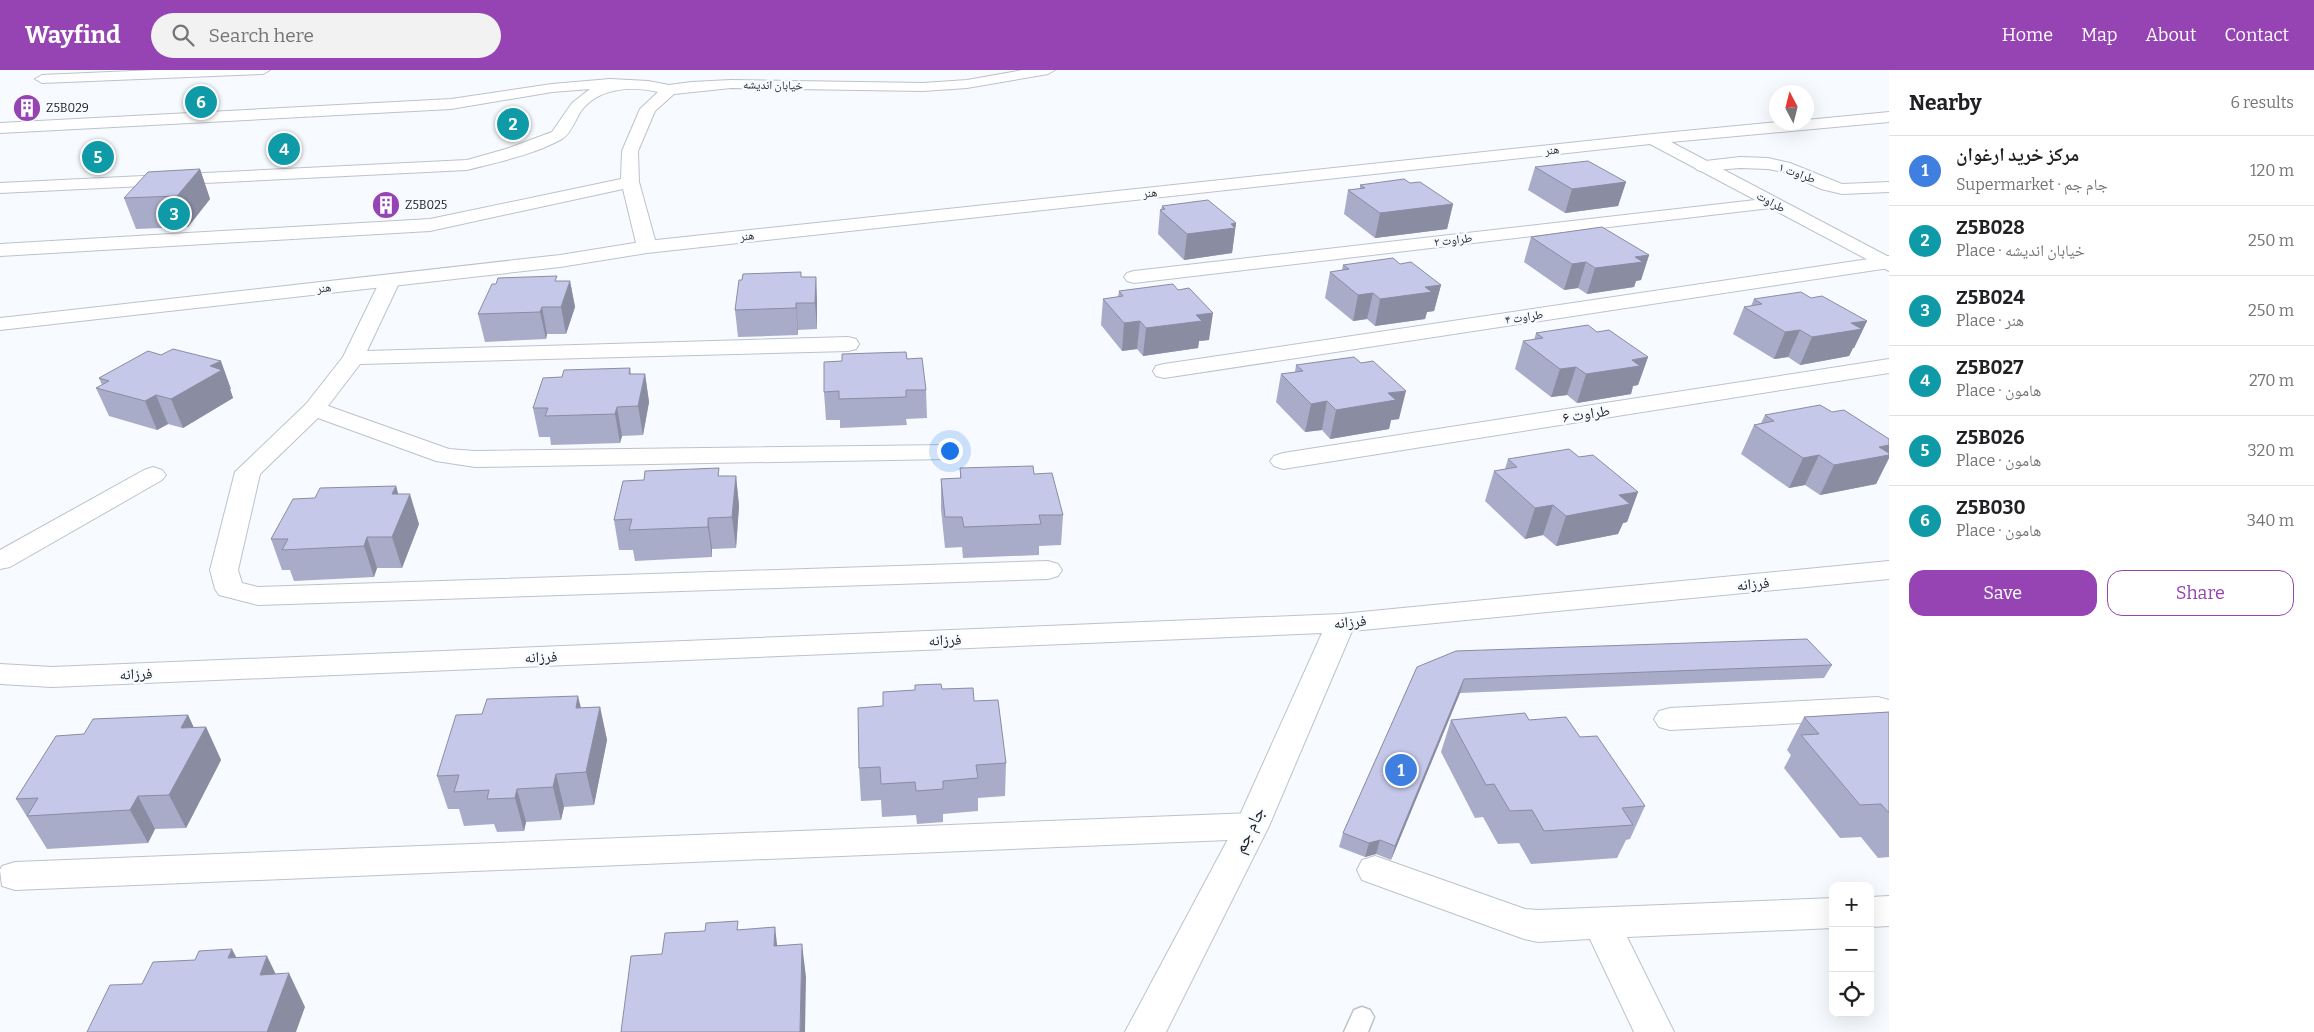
<!DOCTYPE html>
<meta charset="utf-8">
<style>
body{margin:0;font-family:Bitter,"Noto Naskh Arabic",serif;background:#f2f2f2;color:#202124}
.controls{position:absolute;right:15px;bottom:15px;display:grid;overflow:hidden;border-radius:10px;box-shadow:0 5px 20px #0002}
.controls button{width:45px;height:45px;display:grid;place-items:center;padding:0;border:0;border-bottom:1px solid #e0e0e0;background:#fff;color:#202124;font:25px sans-serif}
.compass{position:absolute;left:1769px;top:15px;width:45px;height:45px;border-radius:50%;background:#fff;box-shadow:0 5px 20px #0002;rotate:353deg}
.you{position:absolute;left:949px;top:380px;width:18px;height:18px;margin:-12px;border:4px solid #fff;border-radius:50%;background:#1a73e8;box-shadow:0 0 0 8px #1a73e833}
.badge{display:grid;place-items:center;width:32px;height:32px;border-radius:50%;background:#9644b3;color:#fff;font-size:16px;font-weight:700}
.pin{position:absolute;translate:-50% -50%;border:2px solid #fff;box-shadow:0 1px 5px #0006}
.list{margin:0;padding:0;list-style:none}
h2{display:flex;justify-content:space-between;align-items:center;height:65px;margin:0;padding:0 20px;font-size:21px}
h2 small{font-size:16px;font-weight:400;color:#757577}
.list li{display:grid;grid-template-columns:32px 1fr auto;gap:15px;align-items:center;box-sizing:border-box;height:70px;padding:0 20px;border-top:1px solid #e0e0e0}
.list b{display:block;font-size:19px;white-space:nowrap}
.list p{margin:0;font-size:16px;white-space:nowrap;color:#757577}
.list em{font-size:16px;font-style:normal;color:#757577}
.actions{display:flex;gap:10px;padding:15px 20px}
.actions a{flex:1;padding:11px 0;border:1px solid #9644b3;border-radius:15px;text-align:center;font-size:18px;color:#9644b3}
.actions .main{background:#9644b3;color:#fff}
.icon{flex:none;width:28px;height:28px;fill:none;stroke:currentColor;stroke-width:2;stroke-linecap:round;stroke-linejoin:round}
.map{position:relative;flex:none;width:1889px;height:962px;overflow:hidden}
header{display:flex;align-items:center;gap:30px;box-sizing:border-box;height:70px;padding:0 25px;background:#9644b3;color:#fff}
header strong{font-size:24px}
nav{display:flex;gap:28px;margin-inline-start:auto;font-size:18px}
.search{width:350px;height:45px;background:#f2f2f2;display:flex;align-items:center;gap:12px;box-sizing:border-box;padding:0 18px;border-radius:28px;color:#757577;font-size:19px}
main{display:flex}
aside{flex:1;background:#fff}
.map>svg:first-child{display:block}
.lines{fill:none;stroke-linecap:round;stroke-linejoin:round}
.lane-casing{stroke:#bcc2cc;stroke-width:3}
.street-casing{stroke:#bcc2cc;stroke-width:2}
.secondary-casing{stroke:#bcc2cc;stroke-width:2}
.lane{fill:#fff;fill-rule:evenodd}
.street{fill:#fff;fill-rule:evenodd}
.secondary{fill:#fff;fill-rule:evenodd}
.wall{fill:#a9acc8}
.shaded-wall{fill:#8a8ca2}
.building{fill:#c5c8e8;stroke:#8a8ca2}
.labels{text-anchor:middle;dominant-baseline:central;stroke-width:5;stroke-linejoin:round;paint-order:stroke}
.far-street-label{font-size:12px;fill:#232529;stroke:#f7fafe}
.far-poi-label{font-size:12px;fill:#232529;stroke:#f7fafe;text-anchor:start}
.street-label{font-size:15px;fill:#232529;stroke:#f7fafe}
.near-street-label{font-size:18px;fill:#232529;stroke:#f7fafe}
</style>
<header>
<strong>Wayfind</strong>
<div class="search"><svg class="icon" aria-label="search" viewBox="0 0 24 24"><circle cx="10" cy="10" r="6"/><path d="M15 15l6 6"/></svg>Search here</div>
<nav><a>Home</a><a>Map</a><a>About</a><a>Contact</a></nav>
</header>
<main>
<div class="map">
<svg width="1889" height="962" viewBox="0 0 1889 962">
<rect width="100%" height="100%" fill="#f7fafe"/>
<g class="lines">
<defs>
<polygon id="lane" points="1362,937 1370,940 1374,947 1368,962 1344,962 1354,940"/>
<g id="street">
<polygon points="155,0 270,0 263,4 42,13 35,9 42,5"/>
<path d="M1023,0H1055L1048,4L967,18L923,21L731,18L674,24L655,41L638,81L639,112L657,177L654,181H640L637,177L623,119L430,161L0,186V174L430,149L621,109L622,81L640,39L658,22C632,16 599,17 581,41C576,49 570,65 562,69C533,85 498,92 467,100L0,123V113L467,90L506,79L552,62L572,33L590,19L552,22L451,39L0,63V53L451,29L552,14L610,9L648,11L669,15L692,12L731,10L923,13L967,10Z"/>
<polygon points="1740,87 1768,88 1790,93 1842,114 1889,112 1889,122 1842,124 1821,119 1784,102 1768,99 1740,98 1703,101 1697,100 1694,96 1697,92"/>
<polygon points="1773,128 1779,129 1782,133 1779,137 1134,213 1127,211 1124,207 1127,203 1134,201"/>
<polygon points="1889,186 1889,198 1164,308 1156,306 1153,301 1156,296 1164,294"/>
<polygon points="390,205 397,207 400,211 367,281 848,267 856,269 859,274 856,279 848,281 360,294 328,336 449,379 475,381 948,375 957,377 960,382 957,387 948,389 475,397 436,391 318,348 260,404 238,500 242,513 258,517 1048,491 1058,494 1062,500 1058,506 1048,509 258,535 219,525 215,519 210,500 235,402 306,334 343,287 380,211 383,207"/>
<polygon points="1889,289 1889,303 1283,399 1274,396 1270,391 1274,386 1283,383"/>
<polygon points="153,397 162,400 166,405 162,410 10,497 0,499 0,480 144,400"/>
<polygon points="1878,627 1889,630 1889,653 1876,649 1670,660 1659,657 1654,649 1659,641 1670,638"/>
<polygon points="1252,743 1264,747 1269,756 1264,765 1252,769 15,820 2,816 0,800 2,796 15,792"/>
<polygon points="1375,786 1525,839 1538,840 1833,828 1833,858 1627,867 1674,962 1634,962 1590,869 1538,872 1524,869 1362,810 1357,800 1362,790"/>
<polygon points="1889,826 1889,856 1870,857 1870,827"/>
</g>
<g id="secondary">
<polygon points="1889,42 1889,52 1671,72 1889,187 1889,201 1650,74 647,183 560,197 0,260 0,248 560,185 647,171 1653,64 1778,52 1806,52 1806,50"/>
<polygon points="1889,491 1889,509 1352,561 1269,756 1166,962 1125,962 1235,756 1322,563 52,617 0,614 0,594 52,597 1341,544"/>
</g>
</defs>
<use href="#lane" class="lane-casing"/>
<use href="#street" class="street-casing"/>
<use href="#secondary" class="secondary-casing"/>
<use href="#lane" class="lane"/>
<use href="#street" class="street"/>
<use href="#secondary" class="secondary"/>
</g>
<g class="wall">
<polygon points="1535,97 1626,112 1618,136 1565,143 1528,120"/>
<polygon points="200,99 210,129 188,157 136,159 124,128"/>
<polygon points="1410,113 1453,134 1447,159 1375,168 1344,144 1348,120 1360,119 1360,115"/>
<polygon points="1162,136 1236,153 1232,183 1184,190 1158,164 1160,140 1161,140"/>
<polygon points="1531,167 1649,185 1641,210 1636,211 1634,217 1587,224 1578,218 1564,220 1524,192"/>
<polygon points="1400,194 1441,215 1434,241 1427,242 1425,249 1375,256 1367,249 1353,251 1325,228 1330,202 1342,200 1343,195"/>
<polygon points="801,202 801,207 816,207 817,233 817,259 798,260 798,265 738,267 735,240"/>
<polygon points="570,211 575,237 566,264 547,264 546,269 485,272 478,244 496,214"/>
<polygon points="1119,221 1209,270 1199,271 1198,278 1143,286 1137,279 1122,281 1101,255 1103,229 1118,227"/>
<polygon points="1811,228 1867,251 1854,278 1853,278 1849,286 1800,295 1788,287 1774,289 1733,264 1744,237 1751,236 1754,229"/>
<polygon points="1597,262 1648,287 1638,315 1633,316 1631,324 1577,333 1567,325 1551,327 1515,299 1523,271 1534,270 1536,263"/>
<polygon points="907,289 926,320 927,348 906,349 907,355 840,358 840,350 826,350 824,322"/>
<polygon points="1296,295 1399,349 1391,350 1389,359 1330,369 1322,360 1305,362 1276,332 1281,304 1295,302"/>
<polygon points="630,298 631,304 645,304 649,332 643,365 622,366 620,373 551,375 550,367 539,367 533,338 562,307"/>
<polygon points="99,308 231,319 230,319 233,328 183,358 168,354 157,360 109,346 96,318 102,315"/>
<polygon points="1832,342 1889,369 1889,388 1876,414 1820,425 1805,415 1789,418 1741,384 1754,355 1761,353 1765,345"/>
<polygon points="1579,387 1638,422 1627,452 1623,453 1618,464 1556,476 1543,465 1525,469 1485,431 1494,401 1505,399 1508,389"/>
<polygon points="960,398 1034,404 1063,445 1061,475 1039,476 1039,485 963,488 962,477 945,478 941,439 941,409 960,408"/>
<polygon points="720,406 736,406 739,436 736,478 712,479 712,487 635,491 633,480 619,480 614,450"/>
<polygon points="396,416 398,424 419,454 402,498 377,498 374,507 294,511 290,500 282,500 271,469 315,428"/>
<polygon points="1832,595 1824,608 1460,623 1391,790 1376,784 1365,787 1339,777 1343,763 1417,597"/>
<polygon points="942,619 974,631 1006,693 1005,726 978,728 978,741 943,744 943,752 917,754 916,745 882,747 881,730 861,731 859,698 883,636"/>
<polygon points="600,637 607,670 594,735 564,737 561,750 526,752 524,761 497,762 494,754 464,756 459,739 448,739 437,706 581,638"/>
<polygon points="1889,642 1889,787 1878,788 1861,767 1840,768 1784,698 1791,685 1787,680 1804,647"/>
<polygon points="188,645 194,658 206,657 221,690 186,758 155,759 148,773 47,779 16,729 84,664"/>
<polygon points="1451,650 1529,650 1645,736 1630,769 1626,770 1617,788 1531,794 1519,773 1498,774 1483,747 1475,748 1441,682"/>
</g>
<g class="shaded-wall">
<polygon points="200,99 210,129 188,157 177,126"/>
<polygon points="1626,112 1618,136 1565,143 1572,119"/>
<polygon points="1453,134 1447,159 1375,168 1380,143"/>
<polygon points="1236,153 1232,183 1184,190 1187,164"/>
<polygon points="1649,185 1641,210 1636,211 1634,217 1587,224 1595,198 1635,187"/>
<polygon points="1586,192 1578,218 1564,220 1572,194"/>
<polygon points="816,207 817,233 817,259 815,233"/>
<polygon points="570,211 575,237 566,264 561,237"/>
<polygon points="1441,215 1434,241 1427,242 1425,249 1375,256 1380,229 1425,217"/>
<polygon points="1373,223 1367,249 1353,251 1358,225"/>
<polygon points="796,233 798,260 798,265 796,238"/>
<polygon points="542,237 547,264 546,269 540,242"/>
<polygon points="1213,243 1209,270 1199,271 1198,278 1143,286 1146,258 1196,245"/>
<polygon points="1140,251 1137,279 1122,281 1124,253"/>
<polygon points="1867,251 1854,278 1853,278 1849,286 1800,295 1812,267 1851,253"/>
<polygon points="1800,260 1788,287 1774,289 1785,262"/>
<polygon points="1648,287 1638,315 1633,316 1631,324 1577,333 1586,304 1632,290"/>
<polygon points="221,291 231,319 230,319 233,328 183,358 171,329 210,296"/>
<polygon points="1576,297 1567,325 1551,327 1560,299"/>
<polygon points="645,304 649,332 643,365 638,336"/>
<polygon points="1406,321 1399,349 1391,350 1389,359 1330,369 1336,340 1388,323"/>
<polygon points="156,325 168,354 157,360 145,331"/>
<polygon points="1327,331 1322,360 1305,362 1311,334"/>
<polygon points="617,337 622,366 620,373 615,344"/>
<polygon points="1889,375 1889,388 1876,414 1820,425 1834,395 1879,377"/>
<polygon points="1819,385 1805,415 1789,418 1803,388"/>
<polygon points="736,406 739,436 736,478 732,447"/>
<polygon points="396,416 403,441 410,424 419,454 402,498 392,467 392,424"/>
<polygon points="1638,422 1627,452 1623,453 1618,464 1556,476 1566,446 1619,425"/>
<polygon points="1553,435 1543,465 1525,469 1535,438"/>
<polygon points="708,448 712,479 712,487 708,457"/>
<polygon points="367,467 377,498 374,507 364,476"/>
<polygon points="1464,609 1460,623 1391,790 1395,776"/>
<polygon points="578,626 586,658 576,638"/>
<polygon points="600,637 607,670 594,735 586,702"/>
<polygon points="188,645 199,669 206,657 221,690 186,758 169,725 181,658"/>
<polygon points="556,704 564,737 561,750 553,717"/>
<polygon points="517,719 526,752 524,761 515,728"/>
<polygon points="138,726 155,759 148,773 130,740"/>
<polygon points="1380,770 1376,784 1365,787 1369,773"/>
<polygon points="775,857 779,891 774,876"/>
<polygon points="802,874 806,907 805,962 800,962"/>
<polygon points="232,879 249,912 228,888"/>
<polygon points="267,886 283,919 289,903 305,937 296,962 267,962 260,905"/>
</g>
<g class="building">
<polygon points="1588,91 1626,112 1572,119 1535,97"/>
<polygon points="200,99 177,126 124,128 148,102"/>
<polygon points="1404,109 1410,113 1420,112 1453,134 1380,143 1348,120 1365,118 1360,115"/>
<polygon points="1208,130 1236,153 1231,154 1235,158 1187,164 1160,140 1165,139 1162,136"/>
<polygon points="1602,157 1649,185 1635,187 1643,192 1595,198 1586,192 1572,194 1531,167"/>
<polygon points="1393,188 1400,194 1411,192 1441,215 1425,217 1432,222 1380,229 1373,223 1358,225 1330,202 1349,199 1343,195"/>
<polygon points="801,202 801,207 816,207 815,233 796,233 796,238 735,240 739,210 742,210 743,204"/>
<polygon points="557,206 555,211 570,211 561,237 542,237 540,242 478,244 492,214 496,214 498,208"/>
<polygon points="1173,214 1178,220 1189,218 1213,243 1196,245 1202,251 1146,258 1140,251 1124,253 1103,229 1123,226 1119,221"/>
<polygon points="1801,222 1811,228 1822,226 1867,251 1851,253 1862,259 1812,267 1800,260 1785,262 1744,237 1762,234 1754,229"/>
<polygon points="1588,255 1597,262 1609,260 1648,287 1632,290 1640,296 1586,304 1576,297 1560,299 1523,271 1543,268 1536,263"/>
<polygon points="173,279 221,291 210,296 222,300 171,329 156,325 145,331 96,318 109,311 99,308 148,281 161,285"/>
<polygon points="906,282 907,289 922,288 926,320 906,320 906,327 839,329 839,321 824,322 824,292 842,291 842,284"/>
<polygon points="1354,287 1361,293 1373,291 1406,321 1388,323 1396,330 1336,340 1327,331 1311,334 1281,304 1303,301 1296,295"/>
<polygon points="630,298 629,304 645,304 638,336 617,337 615,344 545,346 548,338 533,338 543,308 562,307 564,300"/>
<polygon points="1820,335 1832,342 1844,340 1889,369 1889,375 1879,377 1889,383 1889,385 1834,395 1819,385 1803,388 1754,355 1774,351 1765,345"/>
<polygon points="1569,379 1579,387 1593,385 1638,422 1619,425 1630,434 1566,446 1553,435 1535,438 1494,401 1517,397 1508,389"/>
<polygon points="1033,396 1034,404 1052,403 1063,445 1039,445 1041,454 964,457 962,447 945,447 941,409 961,408 960,398"/>
<polygon points="719,398 718,406 736,406 732,447 708,448 708,457 629,460 632,449 614,450 623,411 644,410 645,401"/>
<polygon points="396,416 392,424 410,424 392,467 367,467 364,476 282,480 288,469 271,469 293,429 315,428 320,418"/>
<polygon points="1807,569 1832,595 1464,609 1395,776 1380,770 1369,773 1343,763 1417,597 1456,581"/>
<polygon points="941,614 942,619 973,618 974,631 998,630 1006,693 976,695 978,708 943,711 943,719 916,721 915,712 881,714 880,697 859,698 858,638 883,636 883,622 915,620 915,615"/>
<polygon points="578,626 576,638 600,637 586,702 556,704 553,717 517,719 515,728 487,729 489,720 454,722 459,705 437,706 456,645 482,644 487,629"/>
<polygon points="1889,642 1889,743 1881,734 1860,735 1801,665 1819,664 1804,647"/>
<polygon points="1525,643 1529,650 1566,647 1580,667 1597,666 1645,736 1622,738 1633,755 1544,761 1532,740 1510,741 1494,714 1486,715 1451,650"/>
<polygon points="188,645 181,658 206,657 169,725 138,726 130,740 27,746 38,728 16,729 56,666 84,664 93,649"/>
<polygon points="738,851 737,860 775,857 774,876 802,874 800,962 621,962 631,886 662,884 665,863 705,861 706,853"/>
<polygon points="232,879 228,888 267,886 260,905 289,903 267,962 87,962 110,915 142,914 153,892 195,890 199,881"/>
</g>
<defs>
<symbol id="building-disc" viewBox="-11 -11 22 22"><circle r="9.5" fill="#9644b3" stroke="#f7fafe"/><path d="M-4-6H4V6H1V3H-1V6H-4ZM-2.5-4.3h1.7v1.8h-1.7ZM.8-4.3h1.7v1.8H.8ZM-2.5-1h1.7V.8h-1.7ZM.8-1h1.7V.8H.8Z" fill="#fff"/></symbol>
</defs>
<g fill-rule="evenodd">
<use href="#building-disc" x="11" y="22" width="32" height="32"/>
<use href="#building-disc" x="370" y="119" width="32" height="32"/>
</g>
<g class="labels">
<g class="far-street-label">
<text transform="translate(773 15) rotate(1)">خیابان اندیشه</text>
<text transform="translate(1552 80) rotate(-6)">هنر</text>
<text transform="translate(1797 103) rotate(20)">طراوت ۱</text>
<text transform="translate(1150 123) rotate(-6)">هنر</text>
<text transform="translate(1771 132) rotate(28)">طراوت</text>
<text transform="translate(747 166) rotate(-6)">هنر</text>
<text transform="translate(1453 170) rotate(-7)">طراوت ۲</text>
<text transform="translate(324 218) rotate(-6)">هنر</text>
<text transform="translate(1524 247) rotate(-9)">طراوت ۴</text>
</g>
<g class="far-poi-label">
<text x="46" y="38">Z5B029</text>
<text x="405" y="135">Z5B025</text>
</g>
<g class="street-label">
<text transform="translate(1586 344) rotate(-9)">طراوت ۶</text>
<text transform="translate(1753 514) rotate(-5)">فرزانه</text>
<text transform="translate(1350 552) rotate(-5)">فرزانه</text>
<text transform="translate(945 570) rotate(-2)">فرزانه</text>
<text transform="translate(541 587) rotate(-2)">فرزانه</text>
<text transform="translate(136 604) rotate(-2)">فرزانه</text>
</g>
<g class="near-street-label">
<text transform="translate(1249 760) rotate(-64)">جام جم</text>
</g>
</g>
</svg>
<div class="controls">
<button>+</button>
<button>−</button>
<button><svg class="icon" aria-label="locate" viewBox="0 0 24 24"><circle cx="12" cy="12" r="6"/><path d="M12 2v4M12 18v4M2 12h4M18 12h4"/></svg></button>
</div>
<svg class="compass" viewBox="-18 -18 36 36"><path d="M0-13l5 13h-10z" fill="#e53935"/><path d="M0 13l5-13h-10z" fill="#757577"/></svg>
<div class="you"></div>
<div class="pin badge" style="left:1401px;top:700px;background:#3f7fe0">1</div>
<div class="pin badge" style="left:513px;top:54px;background:#0f9aa8">2</div>
<div class="pin badge" style="left:174px;top:144px;background:#0f9aa8">3</div>
<div class="pin badge" style="left:284px;top:79px;background:#0f9aa8">4</div>
<div class="pin badge" style="left:98px;top:87px;background:#0f9aa8">5</div>
<div class="pin badge" style="left:201px;top:32px;background:#0f9aa8">6</div>
</div>
<aside>
<h2>Nearby<small>6 results</small></h2>
<ul class="list">
<li><span class="badge" style="background:#3f7fe0">1</span><div><b>مرکز خرید ارغوان</b><p>Supermarket · جام جم</p></div><em>120 m</em></li>
<li><span class="badge" style="background:#0f9aa8">2</span><div><b>Z5B028</b><p>Place · خیابان اندیشه</p></div><em>250 m</em></li>
<li><span class="badge" style="background:#0f9aa8">3</span><div><b>Z5B024</b><p>Place · هنر</p></div><em>250 m</em></li>
<li><span class="badge" style="background:#0f9aa8">4</span><div><b>Z5B027</b><p>Place · هامون</p></div><em>270 m</em></li>
<li><span class="badge" style="background:#0f9aa8">5</span><div><b>Z5B026</b><p>Place · هامون</p></div><em>320 m</em></li>
<li><span class="badge" style="background:#0f9aa8">6</span><div><b>Z5B030</b><p>Place · هامون</p></div><em>340 m</em></li>
</ul>
<div class="actions"><a class="main">Save</a><a>Share</a></div>
</aside>
</main>
